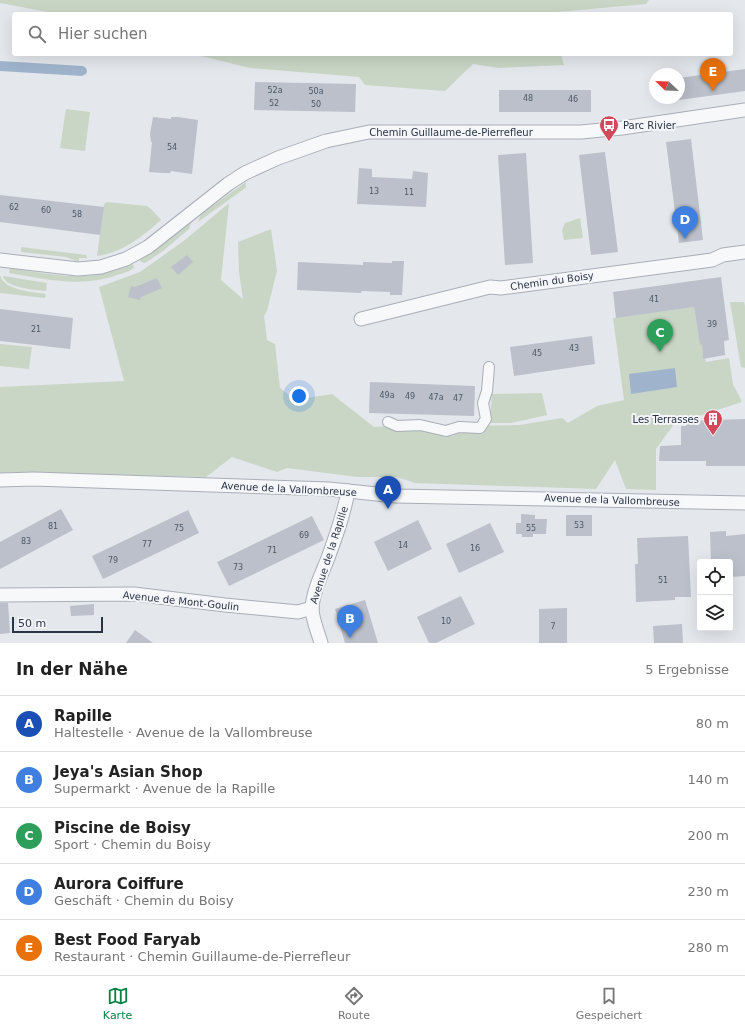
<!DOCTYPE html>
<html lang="de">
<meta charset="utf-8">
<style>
body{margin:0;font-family:"DejaVu Sans",sans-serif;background:#f6f6f6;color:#222}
.controls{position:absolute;right:12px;bottom:12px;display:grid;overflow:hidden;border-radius:4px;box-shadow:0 4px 16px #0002}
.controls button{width:36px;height:36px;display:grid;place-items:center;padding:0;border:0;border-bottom:1px solid #e0e0e0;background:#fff;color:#222;font:20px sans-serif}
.compass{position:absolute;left:649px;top:68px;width:36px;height:36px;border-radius:50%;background:#fff;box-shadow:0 4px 16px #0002;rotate:293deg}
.scale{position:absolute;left:12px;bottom:10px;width:91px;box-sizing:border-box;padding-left:4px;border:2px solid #2b3445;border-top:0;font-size:11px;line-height:14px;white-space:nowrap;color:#2b3445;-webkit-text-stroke:3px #f4f6f9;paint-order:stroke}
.you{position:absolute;left:299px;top:396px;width:14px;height:14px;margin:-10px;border:3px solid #fff;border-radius:50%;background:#1a73e8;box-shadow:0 0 0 6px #1a73e833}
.badge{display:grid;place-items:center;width:26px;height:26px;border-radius:50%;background:#0b8043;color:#fff;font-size:13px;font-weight:700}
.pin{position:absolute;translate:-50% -33px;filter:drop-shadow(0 1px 2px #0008)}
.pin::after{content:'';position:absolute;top:21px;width:14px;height:12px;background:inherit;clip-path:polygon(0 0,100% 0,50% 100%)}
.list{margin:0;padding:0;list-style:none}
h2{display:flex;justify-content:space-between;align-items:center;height:52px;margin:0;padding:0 16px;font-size:17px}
h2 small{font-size:13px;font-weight:400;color:#767676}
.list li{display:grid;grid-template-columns:26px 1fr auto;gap:12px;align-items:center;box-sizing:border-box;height:56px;padding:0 16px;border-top:1px solid #e0e0e0}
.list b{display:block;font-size:15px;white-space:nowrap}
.list p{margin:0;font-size:13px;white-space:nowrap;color:#767676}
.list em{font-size:13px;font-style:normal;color:#767676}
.icon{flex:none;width:22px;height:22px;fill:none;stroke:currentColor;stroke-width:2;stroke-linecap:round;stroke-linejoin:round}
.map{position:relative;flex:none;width:745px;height:643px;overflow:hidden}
.search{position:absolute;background:#fff;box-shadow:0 4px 16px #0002;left:12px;right:12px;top:12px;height:44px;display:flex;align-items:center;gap:10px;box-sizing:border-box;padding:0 14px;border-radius:4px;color:#767676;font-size:15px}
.sheet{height:332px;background:#fff}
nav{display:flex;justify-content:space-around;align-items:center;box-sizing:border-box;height:56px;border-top:1px solid #e0e0e0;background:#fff;font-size:11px;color:#767676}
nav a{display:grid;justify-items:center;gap:2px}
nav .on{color:#0b8043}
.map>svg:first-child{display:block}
.green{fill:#c9d6c5}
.water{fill:#9fb4cc}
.building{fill:#bbc0ca}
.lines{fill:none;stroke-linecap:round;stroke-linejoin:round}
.pedestrian-casing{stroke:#a9aeb7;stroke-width:12}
.minor-casing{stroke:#a9aeb7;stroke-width:15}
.pedestrian{stroke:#f7f8fa;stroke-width:10}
.minor{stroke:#f7f8fa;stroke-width:13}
.labels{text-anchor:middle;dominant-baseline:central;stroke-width:4;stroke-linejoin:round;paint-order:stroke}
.number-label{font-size:8px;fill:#4f5766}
.poi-label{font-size:10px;fill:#2b3445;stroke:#f4f6f9;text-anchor:start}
.street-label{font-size:10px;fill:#2b3445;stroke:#f4f6f9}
</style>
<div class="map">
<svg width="745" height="643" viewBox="0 0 745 643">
<rect width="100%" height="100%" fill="#e4e7ec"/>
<g class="green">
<polygon points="0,0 649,0 646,4 557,12 556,14 58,14 0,3"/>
<polygon points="193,54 561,54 564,65 499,68 473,64 445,91 365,85 359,77 250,68"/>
<polygon points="66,109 90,112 85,151 60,148"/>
<polygon points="246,182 246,187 244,189 198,222 201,214"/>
<path d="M107,202L147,206L152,210L161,220C143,236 122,253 97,256L104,204Z"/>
<polygon points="229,203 221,280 243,299 239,272 238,242 271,229 277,271 267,311 264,316 267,340 275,344 280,388 295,400 332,394 374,427 390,426 428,428 453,436 468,426 520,425 562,418 568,423 597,406 624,400 613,318 694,307 700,344 702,344 703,358 705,358 706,362 729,358 733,384 742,402 674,424 656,449 656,490 626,489 615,460 596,489 415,483 397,477 357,477 287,468 277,472 232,457 206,477 11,472 0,473 0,387 124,381 99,287 140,272 185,240"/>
<polygon points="580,218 583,238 564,240 562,230 565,223"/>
<polygon points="190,222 191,223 189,229 163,251 145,263 141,262 140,260 161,246"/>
<polygon points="21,247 86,255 87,258 79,258 79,262 66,257 21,252"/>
<path d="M133,264L134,268C129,272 123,273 117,275C81,288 45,279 9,273L10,268C58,275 86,284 133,264Z"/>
<path d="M0,275C3,290 32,292 46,294L45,298L0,293Z"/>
<path d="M3,276L47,283L46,291C36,290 5,288 3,276Z"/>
<polygon points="730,302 744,302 745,306 745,368 741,367"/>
<polygon points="0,344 32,347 29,369 0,366"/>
<polygon points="542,393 547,415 511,423 490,423 492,394"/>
</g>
<g class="water">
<polygon points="0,61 83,66 86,68 87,71 86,74 82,76 0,71"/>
<polygon points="675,368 677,387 631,394 629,374"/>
</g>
<g class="building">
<polygon points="745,69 745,91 679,100 679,78"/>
<polygon points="255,82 356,84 355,112 254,110"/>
<rect x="499" y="90" width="92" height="22"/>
<polygon points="153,117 171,119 171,117 178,117 198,120 192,174 171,171 170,173 164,173 149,172 152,142 151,142 150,134"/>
<polygon points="691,139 703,240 679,243 666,142"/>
<polygon points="605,152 618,252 591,255 579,155"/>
<polygon points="526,153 533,263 505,265 498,155"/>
<polygon points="359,168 372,169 372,177 412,179 413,171 428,173 426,207 357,204"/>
<polygon points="0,195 104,207 100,235 0,222"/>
<polygon points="187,255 193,262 178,275 171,267"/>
<polygon points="392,261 404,261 402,295 390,295 390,292 362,291 361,293 297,290 298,262 363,265 363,262 392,263"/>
<polygon points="721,277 729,340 724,341 725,355 703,359 702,344 700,345 694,307 616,318 613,292"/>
<polygon points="157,278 162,288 141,297 140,300 128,297 131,286 135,287"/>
<polygon points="0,309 73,318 70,349 0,341"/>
<polygon points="592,336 595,364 514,376 510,347"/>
<polygon points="370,382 475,386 474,416 369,413"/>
<polygon points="745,419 745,466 706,466 706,461 659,461 660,446 681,445 681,426 686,426 686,421"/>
<polygon points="61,509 73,530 0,569 0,542"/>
<polygon points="188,510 199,533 103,579 92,556"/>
<polygon points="521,514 535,515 535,519 547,519 546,534 533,534 533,537 522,537 522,534 516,534 516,523 521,523"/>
<rect x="566" y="515" width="26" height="21"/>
<polygon points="312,516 324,540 229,586 217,562"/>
<polygon points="418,520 432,549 388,571 374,542"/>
<polygon points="490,523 504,552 459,573 446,544"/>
<polygon points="726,531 726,536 745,534 745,576 730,577 730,562 711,562 710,532"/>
<polygon points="688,536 691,597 675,597 675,600 636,602 635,564 638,564 637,538"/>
<polygon points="461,596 475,624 436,643 429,643 417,617"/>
<polygon points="365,600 378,643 345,643 335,609"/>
<polygon points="0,603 8,603 10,633 0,634"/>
<polygon points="94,604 94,615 71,616 70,606"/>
<polygon points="567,608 567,643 539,643 539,609"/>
<polygon points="682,624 683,643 654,643 653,626"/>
<polygon points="135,630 153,643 126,643"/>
</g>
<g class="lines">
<defs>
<polyline id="pedestrian" points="388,422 397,426 420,425 446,431 459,427 480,428 486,419 483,403 487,391 489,367"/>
<g id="minor">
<polyline points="0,260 78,269 101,267 126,259 148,247 228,184 245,173 278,158 326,141 369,132 581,132 622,128 745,110"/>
<polyline points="361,319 490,287 501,288 712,260 723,255 745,252"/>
<polyline points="0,480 34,479 329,489 396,496 745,503"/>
<polyline points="0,595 134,594 225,605 298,612 312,608"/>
<path d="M321,643C318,632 312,619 312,608C313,591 322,573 328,558C336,536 344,514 348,491"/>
</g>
</defs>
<use href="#pedestrian" class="pedestrian-casing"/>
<use href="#minor" class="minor-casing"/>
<use href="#pedestrian" class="pedestrian"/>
<use href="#minor" class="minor"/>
</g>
<defs>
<symbol id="bus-pin" viewBox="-11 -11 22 30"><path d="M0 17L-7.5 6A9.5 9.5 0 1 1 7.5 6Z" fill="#d1495b" stroke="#f4f6f9"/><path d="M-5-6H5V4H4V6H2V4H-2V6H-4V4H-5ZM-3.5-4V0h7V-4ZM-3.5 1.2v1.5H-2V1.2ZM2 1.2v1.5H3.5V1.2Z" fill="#fff"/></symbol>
<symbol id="building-pin" viewBox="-11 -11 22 30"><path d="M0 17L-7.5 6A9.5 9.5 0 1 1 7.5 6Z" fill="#d1495b" stroke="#f4f6f9"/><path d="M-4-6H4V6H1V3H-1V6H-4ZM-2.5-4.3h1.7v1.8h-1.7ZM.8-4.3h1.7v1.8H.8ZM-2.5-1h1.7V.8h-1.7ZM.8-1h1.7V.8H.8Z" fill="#fff"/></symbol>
</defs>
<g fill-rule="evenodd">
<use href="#bus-pin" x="598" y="114" width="22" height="30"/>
<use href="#building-pin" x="702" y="408" width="22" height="30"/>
</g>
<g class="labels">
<g class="number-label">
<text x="275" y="90">52a</text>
<text x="316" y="91">50a</text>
<text x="528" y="98">48</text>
<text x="573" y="99">46</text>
<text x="274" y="103">52</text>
<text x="316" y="104">50</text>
<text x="172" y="147">54</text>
<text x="374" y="191">13</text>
<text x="409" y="192">11</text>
<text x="14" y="207">62</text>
<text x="46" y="210">60</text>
<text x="77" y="214">58</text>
<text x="654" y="299">41</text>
<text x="712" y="324">39</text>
<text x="36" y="329">21</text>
<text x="574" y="348">43</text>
<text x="537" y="353">45</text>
<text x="387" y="395">49a</text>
<text x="410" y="396">49</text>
<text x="436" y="397">47a</text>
<text x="458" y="398">47</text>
<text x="579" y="525">53</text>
<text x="53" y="526">81</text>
<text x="179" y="528">75</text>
<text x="531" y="528">55</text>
<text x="304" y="535">69</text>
<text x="26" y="541">83</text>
<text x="147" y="544">77</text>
<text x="403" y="545">14</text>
<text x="475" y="548">16</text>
<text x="272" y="550">71</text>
<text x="113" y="560">79</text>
<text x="238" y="567">73</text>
<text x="663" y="580">51</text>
<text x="446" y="621">10</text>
<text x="553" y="626">7</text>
</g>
<g class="poi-label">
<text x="623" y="125">Parc Rivier</text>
<text x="699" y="419" text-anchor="end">Les Terrasses</text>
</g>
<g class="street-label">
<text x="451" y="132">Chemin Guillaume-de-Pierrefleur</text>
<text transform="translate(552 281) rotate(-8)">Chemin du Boisy</text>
<text transform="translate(289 489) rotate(3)">Avenue de la Vallombreuse</text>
<text transform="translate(612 500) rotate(2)">Avenue de la Vallombreuse</text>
<text transform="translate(329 555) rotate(-72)">Avenue de la Rapille</text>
<text transform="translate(181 601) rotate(6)">Avenue de Mont-Goulin</text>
</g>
</g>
</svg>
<div class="controls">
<button><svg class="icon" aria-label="locate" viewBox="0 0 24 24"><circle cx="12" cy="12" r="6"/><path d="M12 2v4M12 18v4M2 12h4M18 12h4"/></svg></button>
<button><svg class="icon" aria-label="layers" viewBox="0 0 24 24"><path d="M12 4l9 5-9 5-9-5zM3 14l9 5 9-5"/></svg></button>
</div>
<svg class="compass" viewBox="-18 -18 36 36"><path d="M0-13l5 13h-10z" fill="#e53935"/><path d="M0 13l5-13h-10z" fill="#767676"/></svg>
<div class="scale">50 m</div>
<div class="you"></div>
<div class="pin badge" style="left:388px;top:509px;background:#1a4fb4">A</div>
<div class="pin badge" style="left:350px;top:638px;background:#3f7fe0">B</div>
<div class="pin badge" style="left:660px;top:352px;background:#2e9e5b">C</div>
<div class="pin badge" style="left:685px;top:239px;background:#3f7fe0">D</div>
<div class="pin badge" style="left:713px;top:91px;background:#e8710a">E</div>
<div class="search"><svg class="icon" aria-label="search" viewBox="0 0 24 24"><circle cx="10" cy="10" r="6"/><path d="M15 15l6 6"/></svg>Hier suchen</div>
</div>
<section class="sheet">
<h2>In der Nähe<small>5 Ergebnisse</small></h2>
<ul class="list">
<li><span class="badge" style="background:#1a4fb4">A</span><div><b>Rapille</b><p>Haltestelle · Avenue de la Vallombreuse</p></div><em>80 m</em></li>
<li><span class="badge" style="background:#3f7fe0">B</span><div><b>Jeya's Asian Shop</b><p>Supermarkt · Avenue de la Rapille</p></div><em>140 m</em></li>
<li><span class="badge" style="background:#2e9e5b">C</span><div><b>Piscine de Boisy</b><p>Sport · Chemin du Boisy</p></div><em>200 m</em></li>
<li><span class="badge" style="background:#3f7fe0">D</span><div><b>Aurora Coiffure</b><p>Geschäft · Chemin du Boisy</p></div><em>230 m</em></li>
<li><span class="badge" style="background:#e8710a">E</span><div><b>Best Food Faryab</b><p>Restaurant · Chemin Guillaume-de-Pierrefleur</p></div><em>280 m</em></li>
</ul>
</section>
<nav>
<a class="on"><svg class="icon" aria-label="map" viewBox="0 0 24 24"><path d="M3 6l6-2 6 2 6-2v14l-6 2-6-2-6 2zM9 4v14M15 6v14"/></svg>Karte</a>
<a><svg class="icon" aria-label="directions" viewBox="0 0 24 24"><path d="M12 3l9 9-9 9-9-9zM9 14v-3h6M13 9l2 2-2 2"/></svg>Route</a>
<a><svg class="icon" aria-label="saved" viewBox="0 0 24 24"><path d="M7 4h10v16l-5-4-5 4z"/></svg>Gespeichert</a>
</nav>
